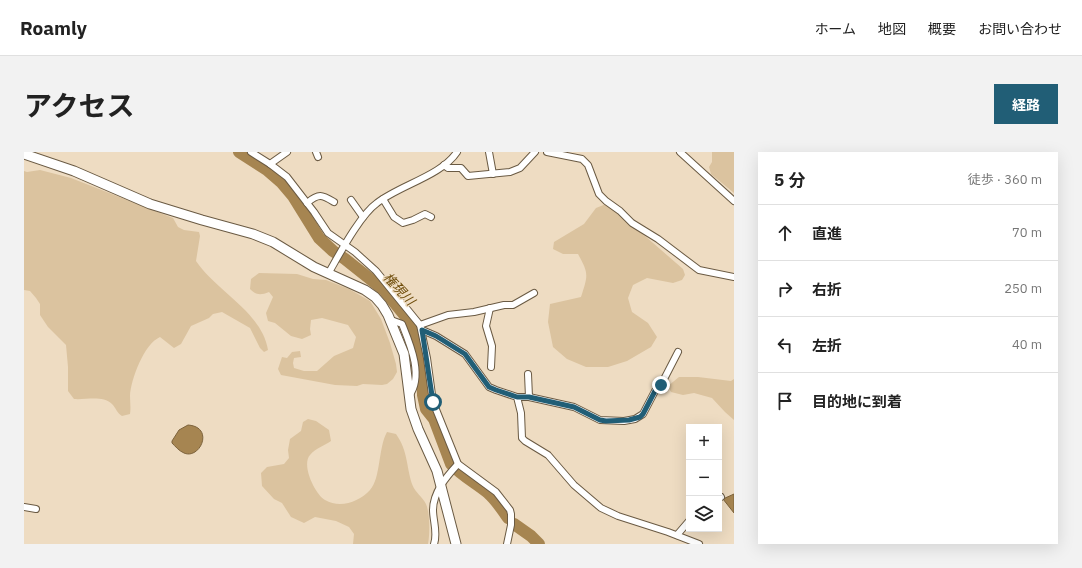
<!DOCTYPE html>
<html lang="ja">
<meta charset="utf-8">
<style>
body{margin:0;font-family:"IBM Plex Sans","Noto Sans JP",sans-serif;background:#f2f2f2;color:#222}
.controls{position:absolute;right:12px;bottom:12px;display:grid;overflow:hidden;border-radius:0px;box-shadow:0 4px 16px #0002}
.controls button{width:36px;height:36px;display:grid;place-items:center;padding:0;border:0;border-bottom:1px solid #e0e0e0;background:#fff;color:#222;font:20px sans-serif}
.stop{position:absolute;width:12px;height:12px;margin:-9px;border:3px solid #215e76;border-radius:50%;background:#fff}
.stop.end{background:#215e76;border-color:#fff;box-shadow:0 1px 4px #0008}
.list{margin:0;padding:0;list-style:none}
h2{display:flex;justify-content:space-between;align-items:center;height:52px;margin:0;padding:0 16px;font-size:17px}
h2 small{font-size:13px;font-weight:400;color:#767676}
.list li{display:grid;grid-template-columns:26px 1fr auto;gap:12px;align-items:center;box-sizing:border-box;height:56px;padding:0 16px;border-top:1px solid #e0e0e0}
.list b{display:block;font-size:15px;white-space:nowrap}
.list em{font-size:13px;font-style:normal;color:#767676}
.icon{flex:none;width:22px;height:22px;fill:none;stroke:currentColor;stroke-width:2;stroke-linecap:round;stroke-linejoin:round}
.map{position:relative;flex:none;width:710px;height:392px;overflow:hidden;border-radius:0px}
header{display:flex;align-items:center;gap:24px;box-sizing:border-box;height:56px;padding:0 20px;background:#fff;border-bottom:1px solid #e0e0e0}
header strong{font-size:19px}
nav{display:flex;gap:22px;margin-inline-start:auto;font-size:14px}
.intro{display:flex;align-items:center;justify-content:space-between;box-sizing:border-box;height:96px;padding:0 24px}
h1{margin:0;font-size:28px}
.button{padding:10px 18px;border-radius:0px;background:#215e76;color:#fff;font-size:14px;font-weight:700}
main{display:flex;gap:24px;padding:0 24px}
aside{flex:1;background:#fff;border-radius:0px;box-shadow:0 4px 16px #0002}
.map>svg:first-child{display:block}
.green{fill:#dbc39f}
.water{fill:#a68551;stroke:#7d633c}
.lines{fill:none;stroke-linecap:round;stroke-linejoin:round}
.river{stroke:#a68551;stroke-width:12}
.street-casing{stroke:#6a5a43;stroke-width:8}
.secondary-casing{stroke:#6a5a43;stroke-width:11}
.street{stroke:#fff;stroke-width:6}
.secondary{stroke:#fff;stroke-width:9}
.route{stroke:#215e76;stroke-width:5}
.labels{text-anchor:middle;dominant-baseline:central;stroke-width:3;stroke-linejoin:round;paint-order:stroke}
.water-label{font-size:13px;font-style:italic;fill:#6f4d0b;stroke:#eedcc2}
</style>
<header>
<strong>Roamly</strong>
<nav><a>ホーム</a><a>地図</a><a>概要</a><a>お問い合わせ</a></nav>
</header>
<div class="intro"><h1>アクセス</h1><a class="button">経路</a></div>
<main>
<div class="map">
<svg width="710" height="392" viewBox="0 0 710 392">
<rect width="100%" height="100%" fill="#eedcc2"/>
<g class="green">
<polygon points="688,0 710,0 710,41 687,22 685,15 688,10"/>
<path d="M16,18L47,26L149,66L154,75L160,78L175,80L176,84L172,109C192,139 238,160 244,198L240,200L236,196L226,176L198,160L189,162L185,166L167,174L157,192L150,196L136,185C120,192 107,227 106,244C106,250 107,256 106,262L98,264C93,261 92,256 88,252C79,243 62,248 50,247L44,239V215L42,193L24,175L16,163V152L12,146L6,139L0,138V19L3,20Z"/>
<path d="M582,52L593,56L606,71L659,117L661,123L658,128L649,131L623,126L609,133L604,146L608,160L624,171L633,185L627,195L603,209L584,215H562L543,207L529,195L524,170L526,152L557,145C564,123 565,122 554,102H539L529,97L530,90L560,72L572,56Z"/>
<path d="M235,121L273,122L289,127L302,128L325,137L346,149L357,167L366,191L372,212L373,220L369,227L363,232L358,233L339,232L333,234L311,233L257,223L254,217L258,205L263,206L268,200L276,199L277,205L270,206L269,211L270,216L280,219H293L310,204L329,196L332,185L324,173L298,166L287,168L286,177L287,183L278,187L267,184L251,171L244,169L242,161L249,145L245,140C237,143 233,144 226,137L227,127Z"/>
<polygon points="655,225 674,225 707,229 710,227 710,268 701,260 688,246 670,241 659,243 647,240 644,234"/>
<path d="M284,267L292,269L305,278L307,289C300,294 292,296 286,303C277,313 291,342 301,348C316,357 335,350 346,338C357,326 354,296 363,280L372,282C384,299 382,313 388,332C392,342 398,344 402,352C406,361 406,382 404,392H329L330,382L325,375L312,369L291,365L280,371L267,365L258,351L250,347L238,334L237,321L243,315L260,312L265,306L264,298L266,287L277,279L279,270Z"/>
</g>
<g class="water">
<path d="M164,273C191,275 176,308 160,301C155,299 151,294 148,291V289L155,278Z"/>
<polygon points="710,342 710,361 699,347"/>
</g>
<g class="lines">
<g class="river">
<path d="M215,0L243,18L258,31L269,44L295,86L309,99L321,107L360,138L382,165L386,172L396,201L398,212L399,243L402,257L410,267L427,312C438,324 452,331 464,341C472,348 478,357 484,366"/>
<polyline points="490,372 507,384 515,392"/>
</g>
<defs>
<g id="street">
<polyline points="227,0 246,12 263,25 290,60 304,81 331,100 352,119 396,173 403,206 409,250 434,312 472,340 486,358 487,362 487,373 483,392"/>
<polyline points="292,0 294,5"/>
<polyline points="465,0 469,22"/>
<polyline points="523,0 558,7 564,13 575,42 582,49 596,59 608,71 634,87 675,118 710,125"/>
<polyline points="656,0 710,49"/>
<polyline points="246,12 263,0"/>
<polyline points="420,13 424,16 437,16 444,24 486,20 496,16 511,0"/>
<polyline points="359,47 370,65 379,71 389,68 401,62 407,65"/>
<polyline points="327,48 339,65"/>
<path d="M283,51C295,41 298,43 310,50"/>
<path d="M304,122C315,103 336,63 353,51C376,33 417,24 433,0"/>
<polyline points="466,156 462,174 468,194 467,215"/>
<path d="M367,168L378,172C386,192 400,224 385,244"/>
<polyline points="396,173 424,163 450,160 480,153 489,153 510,141"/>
<polyline points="398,178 412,184 441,202 465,235 472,238 493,245 497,261 498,286 501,289 524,303 550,333 577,356 594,364 644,380 675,392"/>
<polyline points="504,222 505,245"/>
<polyline points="493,245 505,245 550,255 576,268 600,269 611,267 619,262 631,239 637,233 654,200"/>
<polyline points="695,346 697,345"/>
<polyline points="0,355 12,357"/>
<polyline points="653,383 665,369"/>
<path d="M410,392C414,381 409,369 409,358C409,340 423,324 434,312"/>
</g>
<polyline id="secondary" points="0,2 50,19 126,52 178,68 229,82 249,90 290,115 341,138 351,145 358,153 364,163 380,202 387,257 394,277 413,319 432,392"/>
</defs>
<use href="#street" class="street-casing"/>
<use href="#secondary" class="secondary-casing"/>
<use href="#street" class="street"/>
<use href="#secondary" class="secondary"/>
</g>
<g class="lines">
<polyline class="route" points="409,250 398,178 412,184 441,202 465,235 472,238 493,245 505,245 550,255 576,268 582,269 605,268 616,265 619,262 631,239 637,233"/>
</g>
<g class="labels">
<g class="water-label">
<text transform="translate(375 137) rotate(47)">権現川</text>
</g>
</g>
</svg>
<div class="controls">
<button>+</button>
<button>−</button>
<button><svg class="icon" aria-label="layers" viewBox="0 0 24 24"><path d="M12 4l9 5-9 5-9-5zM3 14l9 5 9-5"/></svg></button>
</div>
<div class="stop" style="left:409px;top:250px"></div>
<div class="stop end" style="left:637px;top:233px"></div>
</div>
<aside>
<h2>5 分<small>徒歩 · 360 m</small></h2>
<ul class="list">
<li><svg class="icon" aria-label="ahead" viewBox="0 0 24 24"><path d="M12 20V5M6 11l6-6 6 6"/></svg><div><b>直進</b></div><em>70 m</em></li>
<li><svg class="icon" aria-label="right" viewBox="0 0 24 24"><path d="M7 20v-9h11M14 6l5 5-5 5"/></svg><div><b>右折</b></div><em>250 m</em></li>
<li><svg class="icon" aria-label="left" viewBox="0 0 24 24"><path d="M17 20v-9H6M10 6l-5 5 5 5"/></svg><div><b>左折</b></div><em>40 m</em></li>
<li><svg class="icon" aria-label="arrive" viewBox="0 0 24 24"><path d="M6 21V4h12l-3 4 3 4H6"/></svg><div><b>目的地に到着</b></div></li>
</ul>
</aside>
</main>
